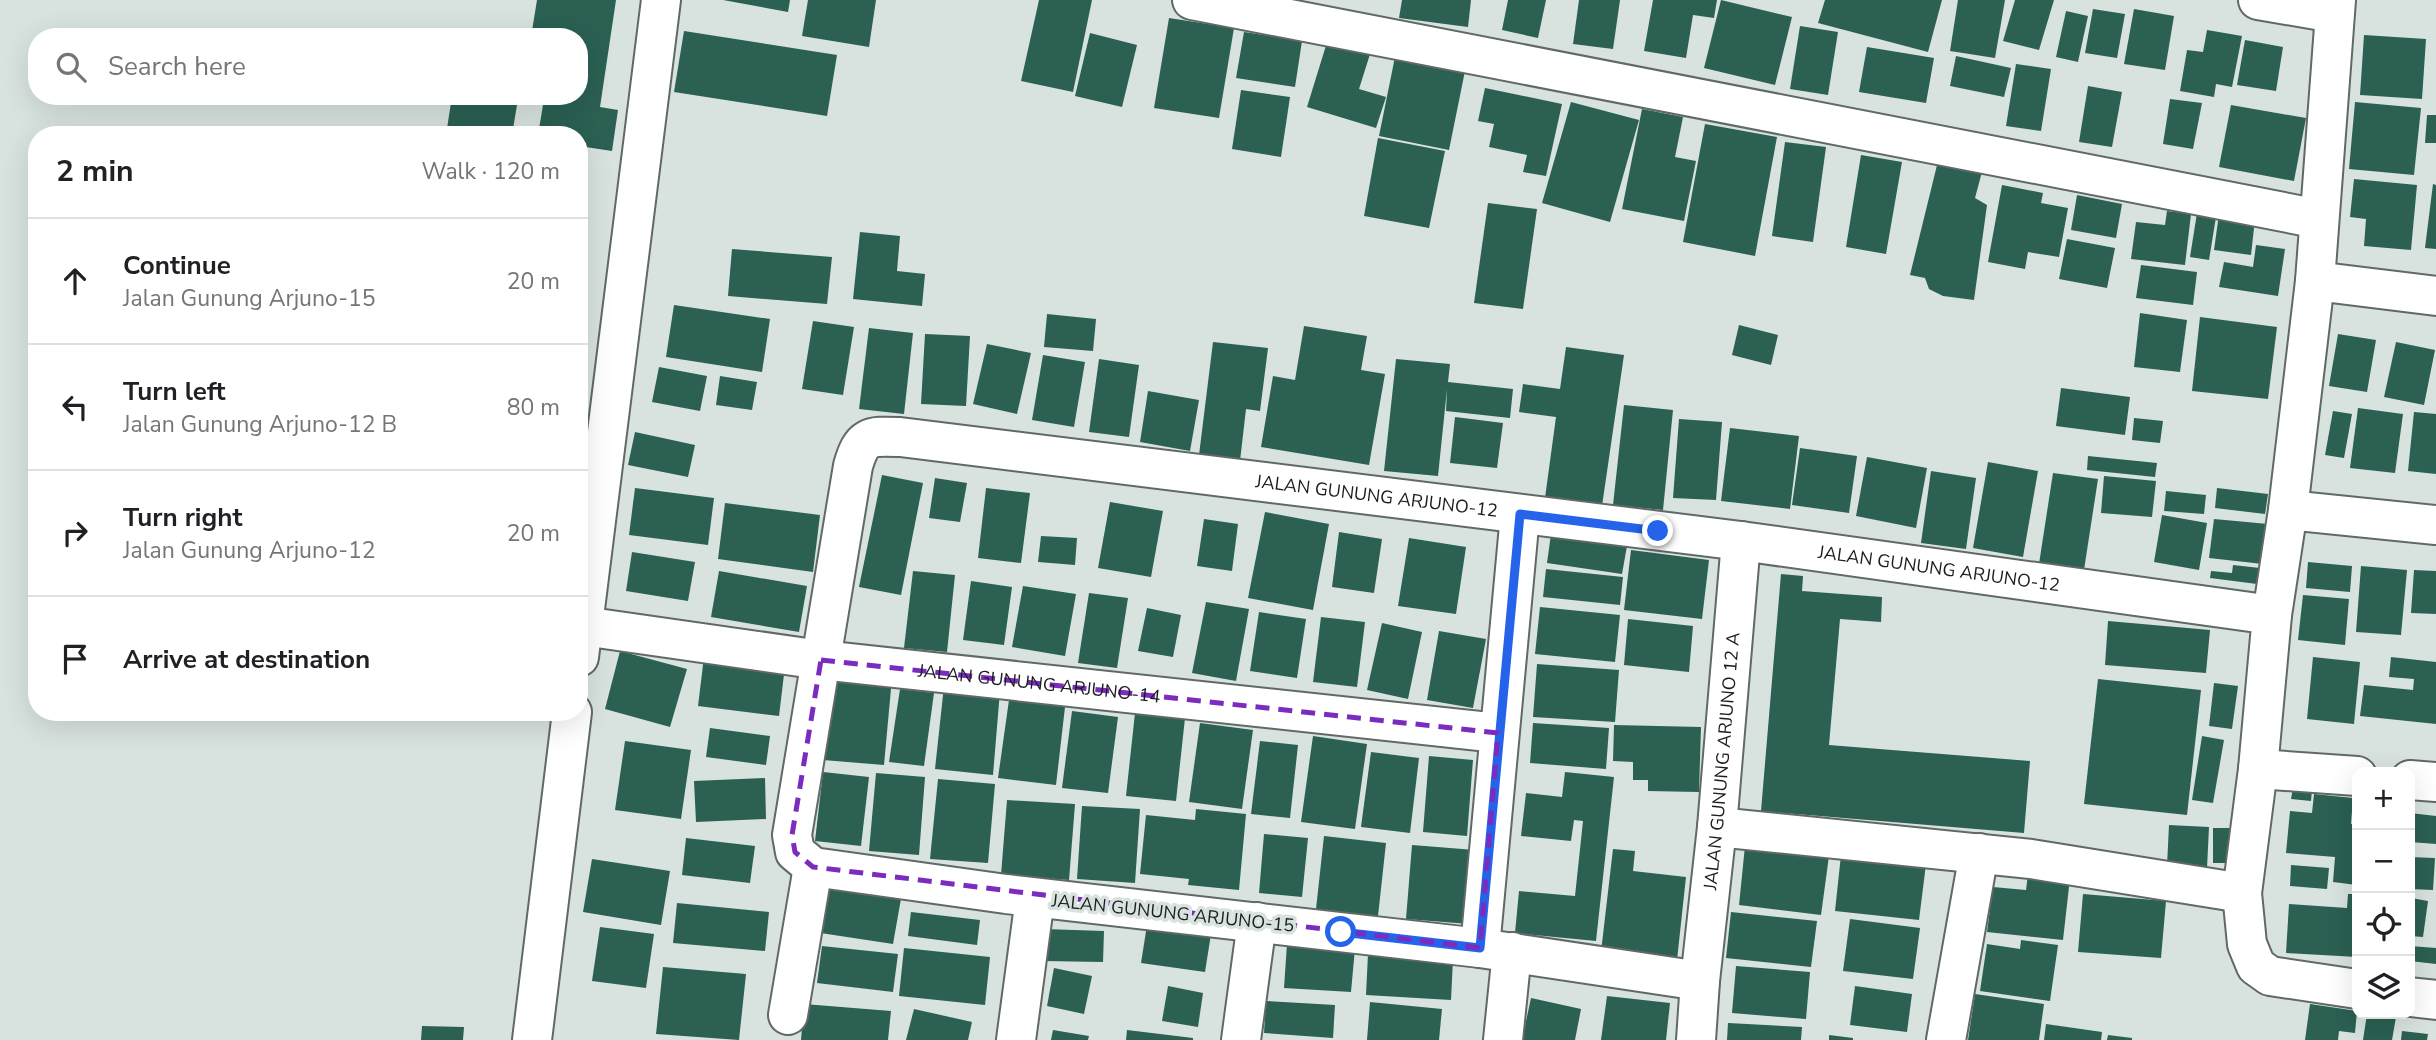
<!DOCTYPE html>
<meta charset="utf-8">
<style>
body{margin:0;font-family:"Nunito Sans",sans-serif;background:#f6f6f6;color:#202124}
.controls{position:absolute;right:21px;bottom:21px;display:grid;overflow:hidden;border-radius:14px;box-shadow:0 7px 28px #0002}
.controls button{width:63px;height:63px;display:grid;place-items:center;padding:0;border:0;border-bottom:2px solid #e0e0e0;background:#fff;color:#202124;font:35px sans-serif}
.stop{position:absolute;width:21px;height:21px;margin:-16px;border:5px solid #2563eb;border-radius:50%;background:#fff}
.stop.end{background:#2563eb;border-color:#fff;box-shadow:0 2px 7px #0008}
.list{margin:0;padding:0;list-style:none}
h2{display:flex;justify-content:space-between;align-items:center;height:91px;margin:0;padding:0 28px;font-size:30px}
h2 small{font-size:23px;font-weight:400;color:#757577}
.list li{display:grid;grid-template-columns:46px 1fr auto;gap:21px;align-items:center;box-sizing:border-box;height:126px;padding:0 28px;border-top:2px solid #e0e0e0}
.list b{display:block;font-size:26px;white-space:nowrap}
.list p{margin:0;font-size:23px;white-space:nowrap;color:#757577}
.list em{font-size:23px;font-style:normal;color:#757577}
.icon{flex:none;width:38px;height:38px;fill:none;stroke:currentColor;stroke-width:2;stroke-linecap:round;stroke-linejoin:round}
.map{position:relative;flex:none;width:2436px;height:1040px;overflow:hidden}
.search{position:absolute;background:#fff;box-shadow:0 7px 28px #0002;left:28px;top:28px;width:560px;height:77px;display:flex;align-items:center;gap:18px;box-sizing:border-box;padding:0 24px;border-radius:28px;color:#757577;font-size:26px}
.panel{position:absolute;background:#fff;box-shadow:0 7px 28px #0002;left:28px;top:126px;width:560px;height:595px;border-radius:28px}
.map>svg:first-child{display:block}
.building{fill:#2b6053}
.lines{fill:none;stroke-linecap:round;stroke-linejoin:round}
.minor-casing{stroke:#606966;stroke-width:42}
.minor{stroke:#fff;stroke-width:38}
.route{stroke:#2563eb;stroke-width:9}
.marked{fill:none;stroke:#7b2cbf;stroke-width:5;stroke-dasharray:14 9;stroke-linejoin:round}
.labels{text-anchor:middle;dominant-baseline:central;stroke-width:7;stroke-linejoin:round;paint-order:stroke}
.street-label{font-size:18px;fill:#1a1e1d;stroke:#d8e3df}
</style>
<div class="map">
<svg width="2436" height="1040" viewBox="0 0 2436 1040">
<rect width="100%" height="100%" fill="#d8e3df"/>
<g class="building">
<polygon points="537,0 616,0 600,107 618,110 612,151 579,146 579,135 538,135 543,105 521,102 522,96 579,96 579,37 531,37"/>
<polygon points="723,0 790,0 788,12"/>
<polygon points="808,0 876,0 869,47 802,36"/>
<polygon points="1039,0 1092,0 1073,92 1021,81"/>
<polygon points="1402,0 1471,0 1468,27 1399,18"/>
<polygon points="1508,0 1546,0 1538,38 1502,30"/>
<polygon points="1579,0 1620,0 1613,49 1573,44"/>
<polygon points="1653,0 1717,0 1714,18 1693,15 1686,58 1644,51"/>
<polygon points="1721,0 1792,17 1775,85 1704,68"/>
<polygon points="1825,0 1942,0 1928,52 1818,23"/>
<polygon points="1958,0 2005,0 1995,58 1950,51"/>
<polygon points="2015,0 2054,0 2039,50 2003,41"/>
<polygon points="2093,9 2125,14 2117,58 2085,53"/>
<polygon points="2134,9 2174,16 2165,70 2124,64"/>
<polygon points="2066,11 2088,16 2078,62 2056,57"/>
<polygon points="1169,18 1234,28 1219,118 1154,108"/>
<polygon points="1800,26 1838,32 1828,95 1790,89"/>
<polygon points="2207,30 2242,36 2232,87 2216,84 2214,97 2180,91 2187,50 2203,52"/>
<polygon points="684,31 837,55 827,116 674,92"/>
<polygon points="1244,32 1302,41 1295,87 1236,78"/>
<polygon points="1090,33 1137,45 1122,107 1075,96"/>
<polygon points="2364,35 2426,39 2422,99 2360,95"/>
<polygon points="1328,39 1371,51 1359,89 1386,97 1376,128 1307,107"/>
<polygon points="2245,40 2283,47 2276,91 2237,85"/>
<polygon points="1397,47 1467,61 1449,150 1379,136"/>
<polygon points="1867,47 1934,58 1926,103 1859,92"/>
<polygon points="1956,56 2011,68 2004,97 1950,86"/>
<polygon points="2016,64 2051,69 2041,131 2006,126"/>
<polygon points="2088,86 2122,92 2112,147 2079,142"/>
<polygon points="1485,88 1562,104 1546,176 1523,172 1527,155 1489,147 1494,124 1478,121"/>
<polygon points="1241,90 1290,97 1281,157 1232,149"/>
<polygon points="452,96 502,96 518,99 512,135 446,135"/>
<polygon points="2170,99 2202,103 2193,149 2163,144"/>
<polygon points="1571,102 1639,120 1610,222 1542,203"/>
<polygon points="2355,102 2421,108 2414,175 2349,169"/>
<polygon points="2231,105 2306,118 2294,181 2219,167"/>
<polygon points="1642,109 1683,117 1675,157 1696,161 1684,221 1622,209"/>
<polygon points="2427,115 2436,115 2436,143 2425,143"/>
<polygon points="1705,124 1777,137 1755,256 1683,242"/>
<polygon points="1378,138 1445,151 1429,228 1364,216"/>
<polygon points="1785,142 1826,147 1813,242 1772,236"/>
<polygon points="1861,155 1902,162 1886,254 1846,247"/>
<polygon points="1939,157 1983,168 1975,198 1987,205 1974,300 1943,296 1929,289 1925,278 1910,275"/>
<polygon points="2354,179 2417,185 2411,250 2364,246 2366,219 2350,217"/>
<polygon points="2433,184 2436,185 2436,249 2425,248"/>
<polygon points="2002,185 2043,193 2041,203 2068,208 2059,257 2028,252 2025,269 1988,262"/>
<polygon points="2077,195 2122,204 2116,238 2071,230"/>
<polygon points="1488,203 1537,209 1523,309 1474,303"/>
<polygon points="2167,211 2191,214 2185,265 2131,259 2136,222 2165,225"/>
<polygon points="2197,213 2216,217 2209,260 2190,257"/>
<polygon points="2219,214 2255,219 2251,255 2214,250"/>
<polygon points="860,232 900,236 897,271 925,274 922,306 853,299"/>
<polygon points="2067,239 2115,248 2107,288 2059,279"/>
<polygon points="2256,245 2285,249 2278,296 2219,287 2224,262 2253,267"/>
<polygon points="732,249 832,257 827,304 728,296"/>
<polygon points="2141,265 2197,272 2193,305 2136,298"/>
<polygon points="674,305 770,319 762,372 666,357"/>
<polygon points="2140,313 2187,320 2180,372 2134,367"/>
<polygon points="1047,314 1096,319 1093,351 1044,347"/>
<polygon points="2200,317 2277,327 2268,399 2192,391"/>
<polygon points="813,321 854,327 843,395 802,389"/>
<polygon points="1739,325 1778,335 1771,365 1732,355"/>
<polygon points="1304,326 1367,336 1361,370 1385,374 1369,465 1261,447 1273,376 1295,380"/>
<polygon points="869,328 913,333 904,414 859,409"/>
<polygon points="925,334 970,336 966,406 921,404"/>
<polygon points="2338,334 2376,340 2367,392 2329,386"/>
<polygon points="1213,342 1268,348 1260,411 1246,409 1240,461 1199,455"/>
<polygon points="2396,342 2435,350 2424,405 2384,397"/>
<polygon points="987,344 1031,353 1017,414 973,404"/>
<polygon points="1566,347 1624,355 1602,506 1545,498 1556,417 1519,412 1523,384 1560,389"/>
<polygon points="1043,355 1085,362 1074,427 1032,420"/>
<polygon points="1099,359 1139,365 1129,437 1089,432"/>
<polygon points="1396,359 1450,364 1448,382 1513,389 1510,418 1446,411 1447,389 1438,476 1384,471"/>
<polygon points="659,367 707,376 700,411 652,402"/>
<polygon points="720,376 757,382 752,410 716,405"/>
<polygon points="2061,388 2130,397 2125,435 2056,426"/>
<polygon points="1148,391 1199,400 1190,451 1140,442"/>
<polygon points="1624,405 1673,410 1663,510 1613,505"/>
<polygon points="2358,408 2403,414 2395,473 2350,468"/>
<polygon points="2333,411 2352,414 2344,458 2325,455"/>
<polygon points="2414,412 2436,414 2436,474 2408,471"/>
<polygon points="1455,417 1503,423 1497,468 1450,463"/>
<polygon points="2134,418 2163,421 2160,443 2132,440"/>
<polygon points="1679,419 1722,422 1716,500 1673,498"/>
<polygon points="1730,428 1799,436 1790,509 1721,501"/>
<polygon points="635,432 695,445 688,477 628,465"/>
<polygon points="1800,448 1857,456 1849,513 1792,505"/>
<polygon points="2088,456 2157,463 2155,477 2087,470"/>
<polygon points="1867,457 1927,468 1916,528 1856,516"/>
<polygon points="1988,462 2038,471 2023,557 1973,548"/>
<polygon points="1931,471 1976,478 1966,549 1921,543"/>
<polygon points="2053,473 2098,479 2084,570 2039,564"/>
<polygon points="882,475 923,483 901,595 859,587"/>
<polygon points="2104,476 2156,481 2152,517 2101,513"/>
<polygon points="935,478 967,483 960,522 929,518"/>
<polygon points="635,488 714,498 708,545 629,535"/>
<polygon points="986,488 1030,493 1021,563 978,558"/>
<polygon points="2217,488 2268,494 2265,514 2215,508"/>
<polygon points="2166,491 2206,495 2204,514 2164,511"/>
<polygon points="1110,502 1163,511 1151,577 1098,568"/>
<polygon points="725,503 820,515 813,572 718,559"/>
<polygon points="1265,512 1329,524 1313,610 1248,598"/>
<polygon points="2162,515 2207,523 2199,570 2154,562"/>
<polygon points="1204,519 1238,524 1232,571 1197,566"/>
<polygon points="2214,519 2268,524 2263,564 2209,558"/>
<polygon points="1339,532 1382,539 1374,593 1332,587"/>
<polygon points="1551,534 1627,546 1622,574 1547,563"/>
<polygon points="1041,536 1077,538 1075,565 1038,562"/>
<polygon points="1409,538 1466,547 1456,614 1398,606"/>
<polygon points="1631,550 1709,560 1702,619 1624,610"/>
<polygon points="632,552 695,562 688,601 626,591"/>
<polygon points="2308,562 2352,566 2350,592 2306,588"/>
<polygon points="2233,565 2260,568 2257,584 2210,578 2211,571 2232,573"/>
<polygon points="2361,566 2407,570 2401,635 2356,632"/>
<polygon points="1546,569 1623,577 1620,605 1543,597"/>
<polygon points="2414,570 2436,571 2436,614 2411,613"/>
<polygon points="719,571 807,586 799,632 711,617"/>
<polygon points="913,571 955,575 947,652 904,648"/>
<polygon points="1781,574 1803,576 1802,591 1882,597 1881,622 1840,619 1829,745 2030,761 2024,833 1761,811"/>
<polygon points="971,581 1012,587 1004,645 963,640"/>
<polygon points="1023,586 1076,594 1065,656 1012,647"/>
<polygon points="1089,593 1128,598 1117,668 1078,663"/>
<polygon points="2303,595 2349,599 2345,645 2298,640"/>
<polygon points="1206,602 1249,609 1236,681 1192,673"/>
<polygon points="1540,607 1620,615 1615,662 1535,654"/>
<polygon points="1147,608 1181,615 1173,657 1138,651"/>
<polygon points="1259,612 1306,619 1297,678 1250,671"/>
<polygon points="1321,617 1365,622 1357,687 1313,682"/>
<polygon points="1628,619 1693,626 1689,672 1624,665"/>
<polygon points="2108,621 2210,630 2206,673 2105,665"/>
<polygon points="1382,623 1422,632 1408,699 1367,690"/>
<polygon points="1439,631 1486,639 1473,708 1427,700"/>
<polygon points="620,651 687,669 670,727 605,709"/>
<polygon points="704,657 785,666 779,716 698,706"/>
<polygon points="2313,657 2360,662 2354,724 2307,719"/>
<polygon points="2391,657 2436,662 2436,724 2360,716 2364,685 2413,690 2414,679 2389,677"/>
<polygon points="1537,664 1619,670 1615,722 1533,717"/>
<polygon points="831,673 892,678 884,765 823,760"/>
<polygon points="2098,679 2201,690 2187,815 2084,804"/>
<polygon points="2214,683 2238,686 2232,729 2209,726"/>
<polygon points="944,686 1000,691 993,775 935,769"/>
<polygon points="900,689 934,693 924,766 889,762"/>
<polygon points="1009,700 1065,707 1056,785 998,778"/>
<polygon points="1072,711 1118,717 1108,793 1062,788"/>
<polygon points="1135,713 1185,718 1176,801 1126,796"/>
<polygon points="1200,723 1253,730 1242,809 1189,802"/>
<polygon points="1533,723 1609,728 1606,769 1530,763"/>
<polygon points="1614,725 1701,727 1699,792 1648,791 1648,780 1633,780 1633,762 1613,761"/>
<polygon points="710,728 770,736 766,765 706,757"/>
<polygon points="1313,736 1367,744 1355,829 1301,822"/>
<polygon points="2202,736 2224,740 2213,803 2192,800"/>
<polygon points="625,741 691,750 681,819 615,810"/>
<polygon points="1260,741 1298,745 1290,818 1251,814"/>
<polygon points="1371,752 1419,758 1410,833 1361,827"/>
<polygon points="1429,756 1473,760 1467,836 1423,832"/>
<polygon points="823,772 869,777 861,846 815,841"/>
<polygon points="1565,772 1614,777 1596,941 1515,933 1519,891 1575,896 1583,821 1574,820 1571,841 1521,836 1526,793 1562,797"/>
<polygon points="876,773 925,777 919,855 869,851"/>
<polygon points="765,778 766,819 696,822 694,781"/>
<polygon points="938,779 995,784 988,863 930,859"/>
<polygon points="2293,788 2312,790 2311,801 2291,799"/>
<polygon points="2314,794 2353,798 2351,824 2357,824 2357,885 2333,882 2335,857 2286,853 2290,811 2312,813"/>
<polygon points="1007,800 1075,804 1069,880 1001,875"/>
<polygon points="1082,806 1140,809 1135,883 1077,879"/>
<polygon points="1196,809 1246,814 1239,890 1188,885 1189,879 1140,874 1146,815 1195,820"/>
<polygon points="2410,813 2436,816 2436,844 2410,842"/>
<polygon points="2169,825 2209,827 2207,868 2167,866"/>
<rect x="2213" y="828" width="16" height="35"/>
<polygon points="1264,834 1308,838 1302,897 1259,893"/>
<polygon points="1324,836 1386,843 1378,916 1316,909"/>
<polygon points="686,838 755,846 750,883 682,875"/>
<polygon points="1412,845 1475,850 1469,924 1406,919"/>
<polygon points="1745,846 1829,856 1821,915 1739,905"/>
<polygon points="1613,849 1635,851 1633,871 1686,877 1677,960 1601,952"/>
<polygon points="1841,855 1926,864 1919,920 1835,911"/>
<polygon points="2410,857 2435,858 2433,890 2410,889"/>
<polygon points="592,859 670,871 661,925 583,912"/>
<polygon points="2291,865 2329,868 2327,889 2290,886"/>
<polygon points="2028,874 2070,878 2063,940 1987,932 1993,887 2026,890"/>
<polygon points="822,881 902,893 893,944 814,932"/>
<polygon points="2083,894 2166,901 2161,958 2078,952"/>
<polygon points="2348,894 2357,894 2357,957 2286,953 2289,904 2347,908"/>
<polygon points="2411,898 2428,901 2423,937 2410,936"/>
<polygon points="677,903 769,912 765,951 673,943"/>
<polygon points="911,912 980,920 977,945 908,936"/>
<polygon points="1731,912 1817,921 1811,967 1726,958"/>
<polygon points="1850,919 1920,928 1913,979 1843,971"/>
<polygon points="1147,925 1211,934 1205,972 1141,963"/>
<polygon points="600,927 654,934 646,988 592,981"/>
<polygon points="1044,929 1104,931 1103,962 1043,961"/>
<polygon points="2021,940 2058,945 2050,1001 1980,991 1987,944 2020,949"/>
<polygon points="1287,944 1355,948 1351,992 1284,988"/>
<polygon points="822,946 898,954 893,992 817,983"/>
<polygon points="2410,946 2436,948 2436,964 2410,961"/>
<polygon points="904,948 990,957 985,1005 899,996"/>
<polygon points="1368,954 1453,959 1451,1000 1366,995"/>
<polygon points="1736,966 1810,972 1806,1019 1732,1013"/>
<polygon points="663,967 746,974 739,1040 656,1034"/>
<polygon points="1054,968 1092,976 1084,1014 1047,1006"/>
<polygon points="1168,986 1203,993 1198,1027 1162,1021"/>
<polygon points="1855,986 1912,994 1907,1032 1850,1025"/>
<polygon points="1975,994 2044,1004 2039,1040 1968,1040"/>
<polygon points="1607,996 1670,1003 1666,1040 1601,1040"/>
<polygon points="1531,998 1581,1009 1575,1040 1522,1040"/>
<polygon points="1266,1001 1335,1005 1333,1038 1264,1033"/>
<polygon points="1370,1002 1442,1009 1439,1040 1367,1040"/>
<polygon points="804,1004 891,1011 888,1040 801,1040"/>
<polygon points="2310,1004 2357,1011 2355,1033 2339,1031 2338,1040 2305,1040"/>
<polygon points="914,1009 972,1022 968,1040 906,1040"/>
<polygon points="2367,1014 2396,1017 2392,1040 2363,1040"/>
<polygon points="1728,1023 1802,1027 1801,1040 1727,1040"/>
<polygon points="2046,1024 2102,1032 2101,1040 2044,1040"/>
<polygon points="422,1026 464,1027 463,1040 421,1040"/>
<polygon points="1053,1030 1089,1036 1088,1040 1051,1040"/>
<polygon points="1127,1030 1193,1038 1193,1040 1126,1040"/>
<polygon points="2402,1031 2428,1034 2427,1040 2401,1040"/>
<polygon points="1829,1035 1853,1038 1853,1040 1829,1040"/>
<polygon points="2108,1035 2132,1038 2132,1040 2107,1040"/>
</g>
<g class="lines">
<defs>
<g id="minor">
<polyline points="1192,0 2319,219"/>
<polyline points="2258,0 2334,13"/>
<polyline points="2336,0 2315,281 2288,510 2272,615 2258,769 2242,893 2247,944 2256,966 2270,976 2357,989"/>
<polyline points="2315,281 2436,296"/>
<polyline points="2288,510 2436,525"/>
<path id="s1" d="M583,626L821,660L1498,733"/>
<polyline points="579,657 661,0"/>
<polyline points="2258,769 2357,776"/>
<polyline points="2410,780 2436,782"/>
<polyline points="1717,827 2031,859 2242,893"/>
<polyline points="1480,948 1520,515"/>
<path id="s2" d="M1700,981L1480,948L1006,894L813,867L795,852L792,835L853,466C862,435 869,436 900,437L1741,541L2272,615"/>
<polyline points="2410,997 2436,1000"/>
<polyline points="788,1015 813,867"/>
<polyline points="532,1040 572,712"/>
<polyline points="1016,1040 1035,898"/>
<polyline points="1241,1040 1257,922"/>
<polyline points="1503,1040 1512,952"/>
<path id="s3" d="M1696,1040L1700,981L1717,827L1741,541"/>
<polyline points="1946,1040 1979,853"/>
</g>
</defs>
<use href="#minor" class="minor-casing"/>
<use href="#minor" class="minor"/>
</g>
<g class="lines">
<polyline class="route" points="1341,932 1480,948 1520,514 1658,531"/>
</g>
<path class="marked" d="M821,660L1498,733L1480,948L813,867L795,852L792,835Z"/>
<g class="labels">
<g class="street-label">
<text stroke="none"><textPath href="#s2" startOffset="1853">JALAN GUNUNG ARJUNO-12</textPath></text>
<text stroke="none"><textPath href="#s2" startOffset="2420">JALAN GUNUNG ARJUNO-12</textPath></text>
<text stroke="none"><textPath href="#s1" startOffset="460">JALAN GUNUNG ARJUNO-14</textPath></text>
<text stroke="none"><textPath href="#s3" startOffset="280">JALAN GUNUNG ARJUNO 12 A</textPath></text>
<text transform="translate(1173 913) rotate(6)">JALAN GUNUNG ARJUNO-15</text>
</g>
</g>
</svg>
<div class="controls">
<button>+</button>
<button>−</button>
<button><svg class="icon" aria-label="locate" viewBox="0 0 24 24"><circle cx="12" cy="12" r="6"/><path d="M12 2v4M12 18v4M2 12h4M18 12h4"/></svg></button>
<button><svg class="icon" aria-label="layers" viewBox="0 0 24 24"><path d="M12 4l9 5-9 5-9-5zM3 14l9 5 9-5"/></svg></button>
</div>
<div class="stop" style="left:1341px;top:932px"></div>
<div class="stop end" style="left:1658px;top:531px"></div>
<div class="search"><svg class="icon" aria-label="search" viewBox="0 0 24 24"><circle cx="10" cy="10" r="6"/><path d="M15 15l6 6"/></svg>Search here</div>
<section class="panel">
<h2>2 min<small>Walk · 120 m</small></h2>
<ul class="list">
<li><svg class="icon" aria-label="ahead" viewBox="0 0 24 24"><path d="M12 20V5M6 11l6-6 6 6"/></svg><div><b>Continue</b><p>Jalan Gunung Arjuno-15</p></div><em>20 m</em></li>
<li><svg class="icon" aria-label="left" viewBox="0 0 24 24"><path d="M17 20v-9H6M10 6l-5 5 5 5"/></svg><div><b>Turn left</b><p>Jalan Gunung Arjuno-12 B</p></div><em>80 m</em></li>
<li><svg class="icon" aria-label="right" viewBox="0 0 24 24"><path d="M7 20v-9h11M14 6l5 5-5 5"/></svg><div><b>Turn right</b><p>Jalan Gunung Arjuno-12</p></div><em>20 m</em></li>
<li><svg class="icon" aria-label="arrive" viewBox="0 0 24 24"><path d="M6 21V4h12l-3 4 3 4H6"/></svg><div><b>Arrive at destination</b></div></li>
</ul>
</section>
</div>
